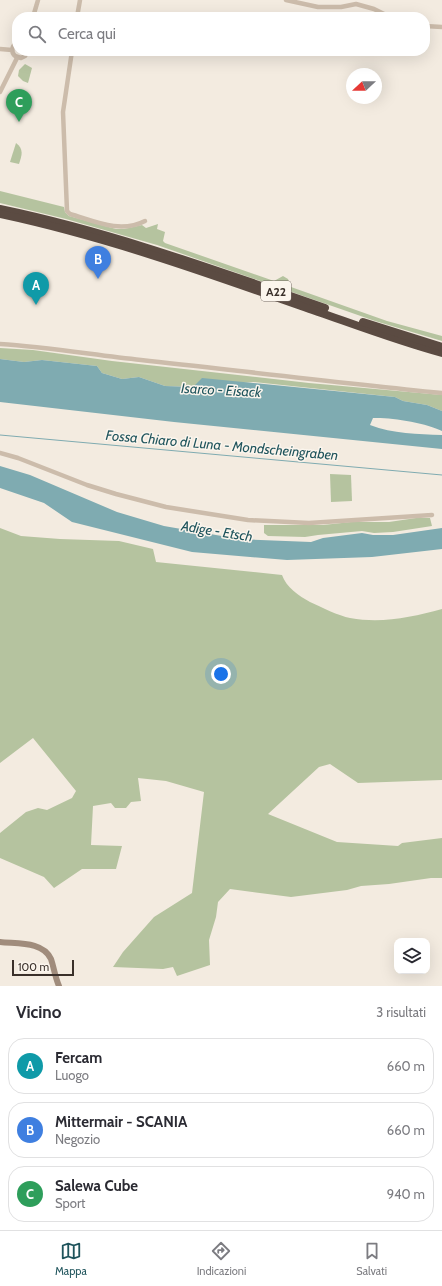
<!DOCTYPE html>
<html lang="it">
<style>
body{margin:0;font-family:Cabin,sans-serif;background:#f7f7f7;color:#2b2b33}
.controls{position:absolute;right:12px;bottom:12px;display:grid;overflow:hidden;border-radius:8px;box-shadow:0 4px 16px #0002}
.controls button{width:36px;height:36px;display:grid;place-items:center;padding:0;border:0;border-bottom:1px solid #e1e1e2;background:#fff;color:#2b2b33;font:20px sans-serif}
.compass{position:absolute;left:346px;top:68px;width:36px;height:36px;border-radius:50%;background:#fff;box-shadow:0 4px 16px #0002;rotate:248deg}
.scale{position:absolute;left:12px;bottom:10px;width:62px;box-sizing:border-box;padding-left:4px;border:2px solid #3a302a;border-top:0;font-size:11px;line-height:14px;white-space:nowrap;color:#3a302a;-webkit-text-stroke:3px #fbf5ed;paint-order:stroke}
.you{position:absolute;left:221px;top:674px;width:14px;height:14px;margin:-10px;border:3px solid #fff;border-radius:50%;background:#1a73e8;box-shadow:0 0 0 6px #1a73e833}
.badge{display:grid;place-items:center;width:26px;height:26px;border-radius:50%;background:#1f545c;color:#fff;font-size:13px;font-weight:700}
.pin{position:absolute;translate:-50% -33px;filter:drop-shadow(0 1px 2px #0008)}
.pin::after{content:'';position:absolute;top:21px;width:14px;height:12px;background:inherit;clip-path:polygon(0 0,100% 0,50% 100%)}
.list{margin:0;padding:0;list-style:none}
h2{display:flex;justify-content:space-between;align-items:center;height:52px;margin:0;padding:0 16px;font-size:17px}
h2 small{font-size:13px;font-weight:400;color:#7c7c81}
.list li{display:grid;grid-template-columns:26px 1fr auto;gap:12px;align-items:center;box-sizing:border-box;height:56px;margin:0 8px 8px;padding:0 8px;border:1px solid #e1e1e2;border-radius:16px}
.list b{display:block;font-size:15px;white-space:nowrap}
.list p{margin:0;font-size:13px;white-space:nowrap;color:#7c7c81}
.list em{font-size:13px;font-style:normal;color:#7c7c81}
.icon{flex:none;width:22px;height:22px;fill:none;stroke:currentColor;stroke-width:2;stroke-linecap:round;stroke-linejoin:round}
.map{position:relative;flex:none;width:442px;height:986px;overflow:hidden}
.search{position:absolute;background:#fff;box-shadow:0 4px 16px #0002;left:12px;right:12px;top:12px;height:44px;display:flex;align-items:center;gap:10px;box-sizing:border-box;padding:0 14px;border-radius:16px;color:#7c7c81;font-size:15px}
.sheet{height:244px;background:#fff}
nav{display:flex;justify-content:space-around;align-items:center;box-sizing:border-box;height:56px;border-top:1px solid #e1e1e2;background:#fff;font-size:11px;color:#7c7c81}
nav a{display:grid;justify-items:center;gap:2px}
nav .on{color:#1f545c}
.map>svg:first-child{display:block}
.green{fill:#b5c39f}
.water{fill:#7fabb1}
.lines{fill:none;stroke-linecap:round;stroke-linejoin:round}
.stream{stroke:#7fabb1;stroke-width:1}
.street{stroke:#ccbcab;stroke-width:4.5}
.secondary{stroke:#a08c7c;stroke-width:6}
.highway{stroke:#5b4b42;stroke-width:8}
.labels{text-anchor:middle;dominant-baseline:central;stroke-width:3;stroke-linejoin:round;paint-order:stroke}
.shield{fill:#fbf5ed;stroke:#746b64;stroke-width:1}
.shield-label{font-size:12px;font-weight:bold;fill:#3a302a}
.water-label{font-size:14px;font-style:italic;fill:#1f545c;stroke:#fbf5ed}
</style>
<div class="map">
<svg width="442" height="986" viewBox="0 0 442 986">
<rect width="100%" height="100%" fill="#f3ebe0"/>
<g class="green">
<polygon points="25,64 32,68 28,83 23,81 18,76 19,70"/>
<polygon points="15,93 23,95 30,101 30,110 24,107 14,112 12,112 11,98"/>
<path d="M16,143C24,149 22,155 19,164L10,162Z"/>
<polygon points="0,191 64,207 65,212 69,216 116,229 124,229 142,225 146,228 158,224 157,229 165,232 163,241 165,243 274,281 283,276 288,279 291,287 387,321 442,336 442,341 375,321 157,245 66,219 0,203"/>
<polygon points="0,348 33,350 112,361 309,383 442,395 442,411 427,405 403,401 395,397 253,382 193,387 165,386 139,377 122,379 102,373 97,366 42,360 24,362 0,359"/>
<polygon points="330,474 351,475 352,501 331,502"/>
<polygon points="416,518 430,518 432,526 393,532 374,533 362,531 318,535 305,537 268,536 264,533 264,525 323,525 351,522 389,522"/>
<path d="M0,528L21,536L60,539L119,541L153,549L156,562L282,575C286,587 299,596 310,602C321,607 339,616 350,618C382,624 412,617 442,609V780L358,783L330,764L319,767L268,814L337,842L398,846L402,843L442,838V878H431L389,884L361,886L347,890L291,897L230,889L218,902L216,917L209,940L210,965L177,976L173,967L163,969L113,967L123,952L154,917L192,893L204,792L166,781L138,778L141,801L131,802L126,808H115L111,803L93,806L91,845L122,846L116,869H82L54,888L44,877L0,858V833L26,812L38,808L47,810L72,798L76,791L33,738L0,763Z"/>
</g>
<g class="water">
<path d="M0,359L24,362L42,360L97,366L102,373L122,379L139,377L165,386L193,387L202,378L395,397L403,401L427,405L442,411V431C427,423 390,417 373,418L370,425C393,434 418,434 442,435V449L174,422L0,402Z"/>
<polygon points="0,466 30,475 117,512 164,526 239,539 311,542 323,538 362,533 373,535 393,535 442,528 442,549 372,557 287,560 192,552 72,522 44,503 0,488"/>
</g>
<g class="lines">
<polyline class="stream" points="0,435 442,475"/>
<g class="street">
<polyline points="286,0 318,7 341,7 356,4 374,9 390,17"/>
<polyline points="33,17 38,0"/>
<polyline points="77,17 80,0"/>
<polyline points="425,26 442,27"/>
<path d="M17,43C11,46 11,52 15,56L21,58L25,56L28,51"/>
<polyline points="0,49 12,50"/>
<path d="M72,51L63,112L67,211L70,214C94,221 120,234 145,221"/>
<polyline points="0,92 17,58"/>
<path d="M0,344C47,347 94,355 141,360C241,371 342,383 442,393"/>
<polyline points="0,453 18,458 87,485 116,494 166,507 248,520 309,523 432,515"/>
</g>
<path class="secondary" d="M0,942C17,944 43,941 51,959C54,968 55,977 59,986"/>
<g class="highway">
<path d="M0,209C111,232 218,271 325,308"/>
<path d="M0,214C103,236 202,271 301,306C348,322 394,340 442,353"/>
<polyline points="363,322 442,347"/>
</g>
</g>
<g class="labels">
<rect class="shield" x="261" y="281" width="30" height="20" rx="3"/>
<g class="shield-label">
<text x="276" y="291">A22</text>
</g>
<g class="water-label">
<text transform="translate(221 390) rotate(3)">Isarco - Eisack</text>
<text transform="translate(222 445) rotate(5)">Fossa Chiaro di Luna - Mondscheingraben</text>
<text transform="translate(217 531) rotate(9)">Adige - Etsch</text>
</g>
</g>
</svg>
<div class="controls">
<button><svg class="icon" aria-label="layers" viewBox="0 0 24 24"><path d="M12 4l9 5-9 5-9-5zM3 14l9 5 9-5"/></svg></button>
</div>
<svg class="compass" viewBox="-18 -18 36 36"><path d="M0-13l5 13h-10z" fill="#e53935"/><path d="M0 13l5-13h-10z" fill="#7c7c81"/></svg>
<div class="scale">100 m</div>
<div class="you"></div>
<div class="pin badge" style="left:36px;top:305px;background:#0f9aa8">A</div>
<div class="pin badge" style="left:98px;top:279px;background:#3f7fe0">B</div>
<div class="pin badge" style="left:19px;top:122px;background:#2e9e5b">C</div>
<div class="search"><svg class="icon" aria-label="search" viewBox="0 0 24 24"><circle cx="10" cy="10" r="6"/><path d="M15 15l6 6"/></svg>Cerca qui</div>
</div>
<section class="sheet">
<h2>Vicino<small>3 risultati</small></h2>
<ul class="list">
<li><span class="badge" style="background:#0f9aa8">A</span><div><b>Fercam</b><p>Luogo</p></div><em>660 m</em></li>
<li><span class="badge" style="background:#3f7fe0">B</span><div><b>Mittermair - SCANIA</b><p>Negozio</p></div><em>660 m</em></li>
<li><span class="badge" style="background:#2e9e5b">C</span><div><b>Salewa Cube</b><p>Sport</p></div><em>940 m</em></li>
</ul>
</section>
<nav>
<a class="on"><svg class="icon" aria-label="map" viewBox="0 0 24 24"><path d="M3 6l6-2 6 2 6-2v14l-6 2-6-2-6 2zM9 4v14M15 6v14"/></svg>Mappa</a>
<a><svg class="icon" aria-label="directions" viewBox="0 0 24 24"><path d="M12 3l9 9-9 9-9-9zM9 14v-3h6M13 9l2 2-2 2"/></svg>Indicazioni</a>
<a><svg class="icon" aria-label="saved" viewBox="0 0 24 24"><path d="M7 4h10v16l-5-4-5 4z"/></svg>Salvati</a>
</nav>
